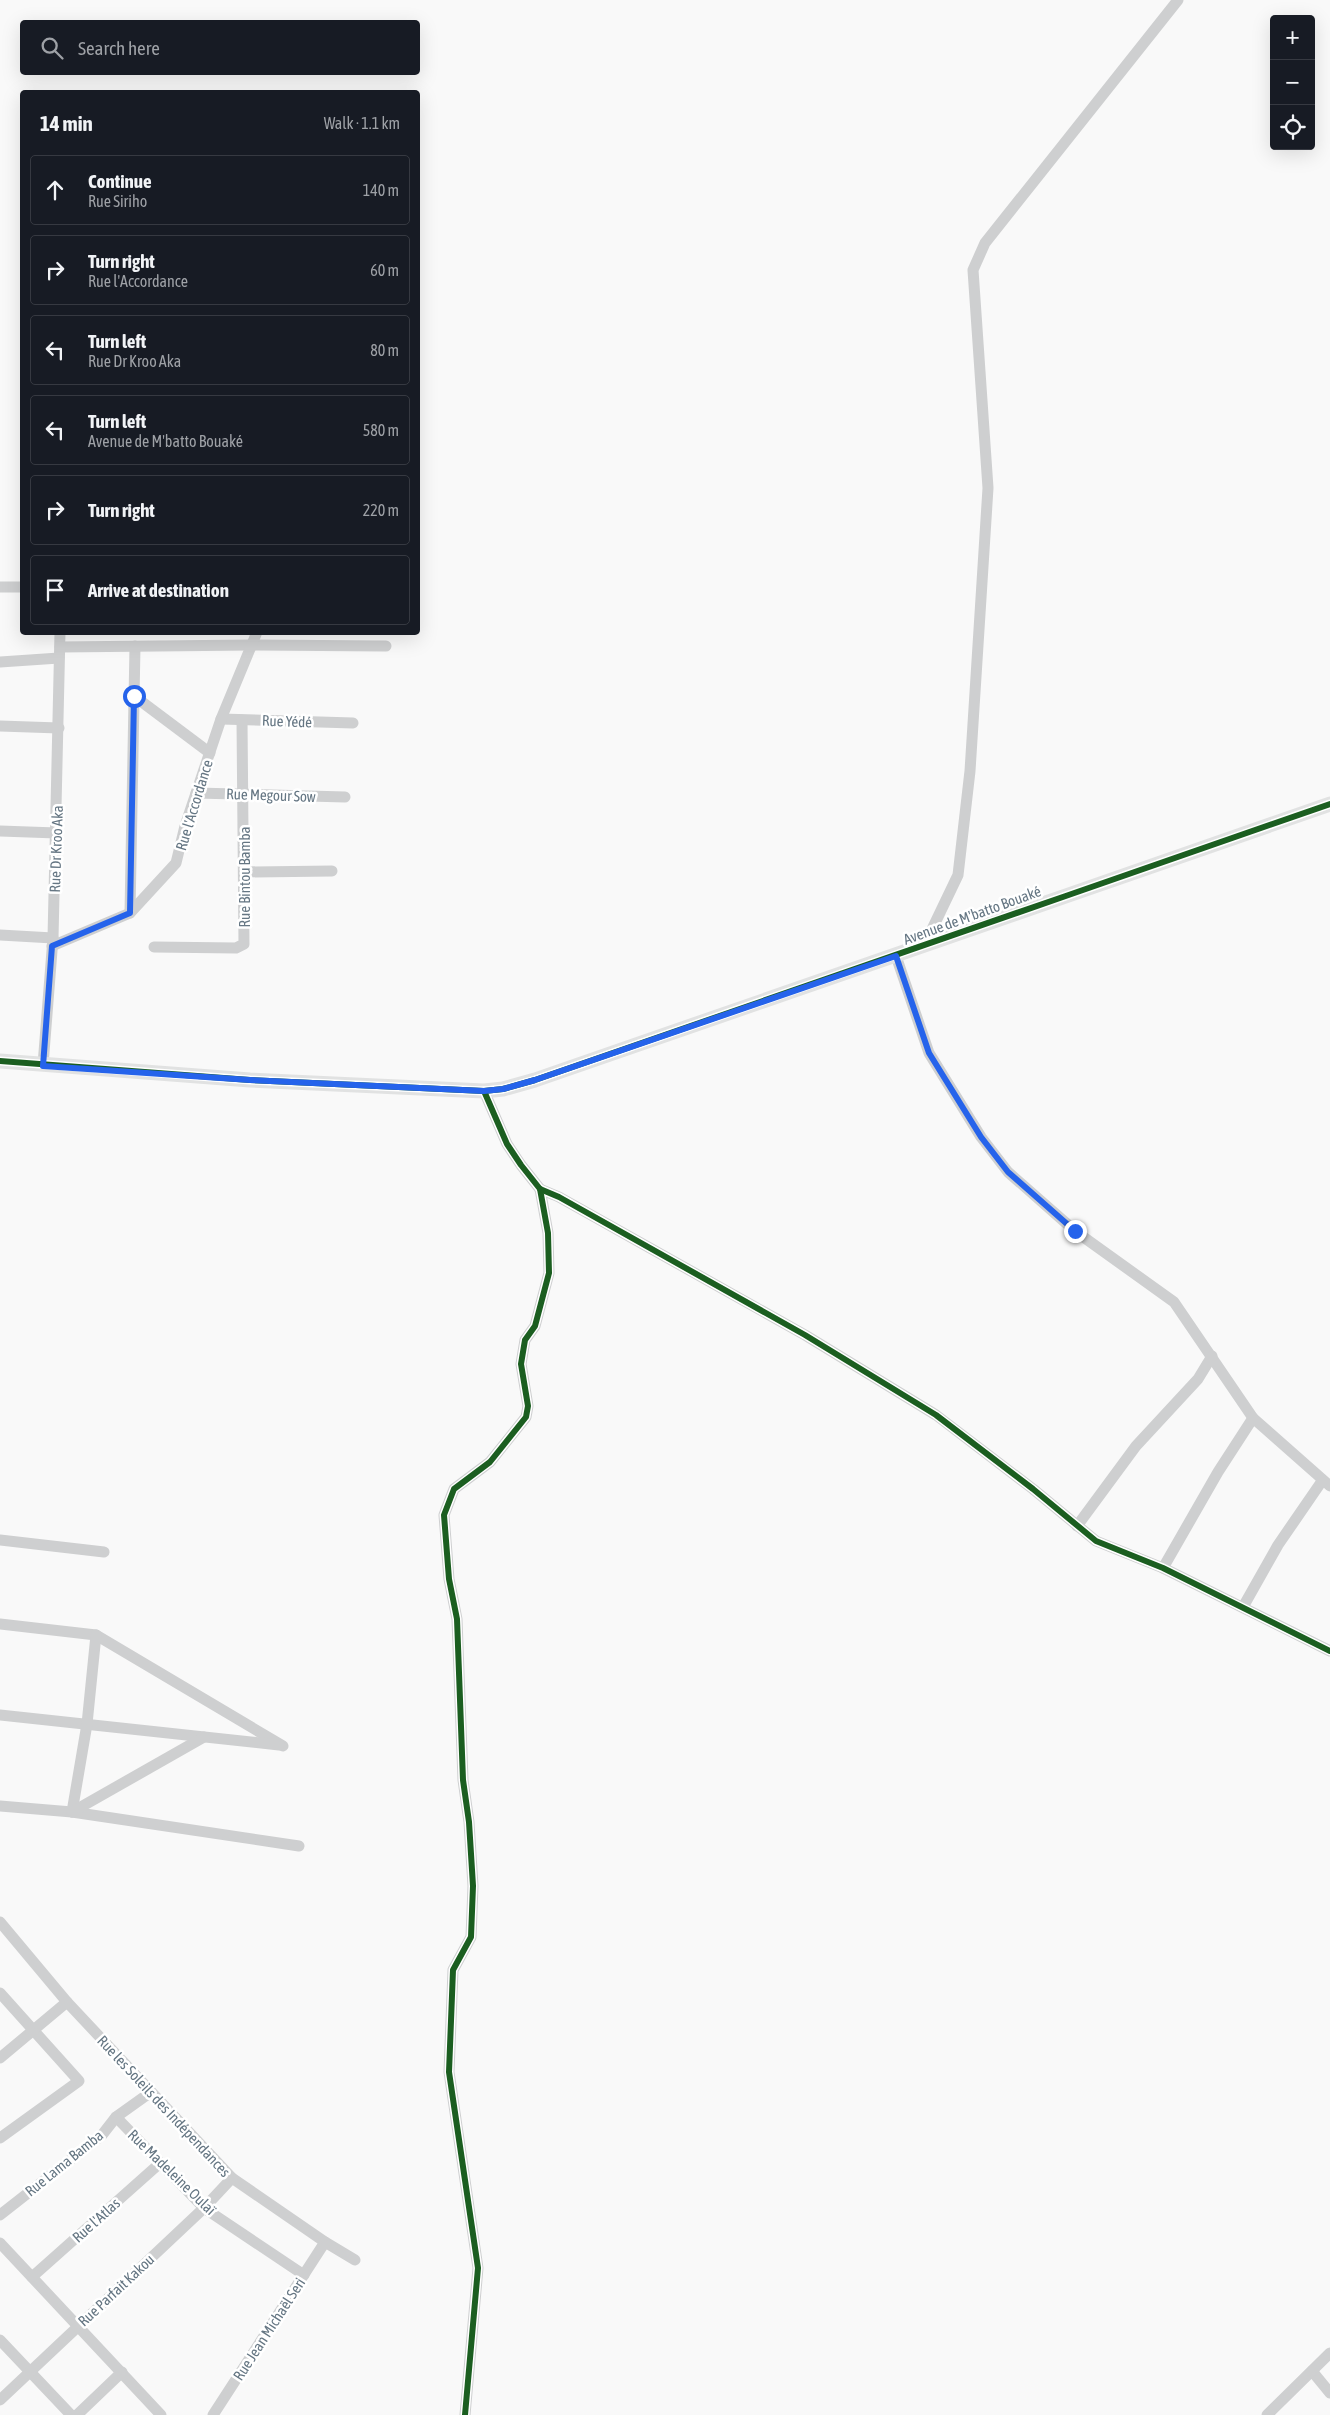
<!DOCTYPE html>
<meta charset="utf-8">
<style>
body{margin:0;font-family:"Asap Condensed",sans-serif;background:#242831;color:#f1f3f6}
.controls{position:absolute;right:15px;top:15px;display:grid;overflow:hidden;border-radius:5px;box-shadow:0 5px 20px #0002}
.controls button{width:45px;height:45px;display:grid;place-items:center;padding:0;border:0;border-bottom:1px solid #363941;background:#171b24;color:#f1f3f6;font:25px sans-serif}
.stop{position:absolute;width:15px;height:15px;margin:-11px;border:4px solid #2563eb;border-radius:50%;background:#fff}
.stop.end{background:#2563eb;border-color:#fff;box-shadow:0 1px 5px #0008}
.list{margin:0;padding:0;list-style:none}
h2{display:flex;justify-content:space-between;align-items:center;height:65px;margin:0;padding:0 20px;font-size:21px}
h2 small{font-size:16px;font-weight:400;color:#9ea1a6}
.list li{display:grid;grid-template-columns:32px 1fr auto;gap:15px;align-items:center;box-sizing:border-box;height:70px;margin:0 10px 10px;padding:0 10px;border:1px solid #363941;border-radius:5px}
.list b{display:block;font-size:19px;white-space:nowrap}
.list p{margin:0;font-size:16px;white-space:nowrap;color:#9ea1a6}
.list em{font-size:16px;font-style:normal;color:#9ea1a6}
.icon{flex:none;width:28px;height:28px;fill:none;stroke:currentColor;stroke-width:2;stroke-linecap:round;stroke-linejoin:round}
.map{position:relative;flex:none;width:1330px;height:2415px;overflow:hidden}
.search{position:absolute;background:#171b24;box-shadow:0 5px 20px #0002;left:20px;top:20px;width:400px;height:55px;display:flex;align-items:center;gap:12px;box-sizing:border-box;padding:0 18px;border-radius:5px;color:#9ea1a6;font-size:19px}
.panel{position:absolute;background:#171b24;box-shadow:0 5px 20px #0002;left:20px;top:90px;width:400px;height:545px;border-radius:5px}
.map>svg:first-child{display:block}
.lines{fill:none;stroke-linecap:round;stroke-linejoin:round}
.street{stroke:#cecfd0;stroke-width:11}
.secondary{stroke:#e1e2e2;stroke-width:15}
.cycleway-casing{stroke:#fff;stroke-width:9}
.cycleway{stroke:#1b5e20;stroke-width:6}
.route{stroke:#2563eb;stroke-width:6}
.labels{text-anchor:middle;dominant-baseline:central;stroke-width:5;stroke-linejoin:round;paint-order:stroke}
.street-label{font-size:15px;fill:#657683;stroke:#fff}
</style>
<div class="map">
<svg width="1330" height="2415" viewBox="0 0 1330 2415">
<rect width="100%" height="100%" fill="#f9f9f9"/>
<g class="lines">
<g class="street">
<polyline points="0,587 22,587"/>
<polyline points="60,647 252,645 386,646"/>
<polyline points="0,662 59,658"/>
<polyline points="134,696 210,753"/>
<polyline points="221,719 353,723"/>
<polyline points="0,726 59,728"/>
<polyline points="196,793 345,797"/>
<polyline points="0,831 57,833"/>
<polyline points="244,872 332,871"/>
<polyline points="130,913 135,646"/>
<polyline points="0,935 53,938"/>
<polyline points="52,946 130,913 176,863 185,826 221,719 257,632"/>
<polyline points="924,946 958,875 970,771 988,488 973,270 985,243 1178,0"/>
<polyline points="154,947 236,948 244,944 242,720"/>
<polyline points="896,956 929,1053 981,1137 1008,1172 1075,1231 1174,1302 1253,1418 1330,1486"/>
<polyline points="43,1065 53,938 60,632"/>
<polyline points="484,1091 507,1144 521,1165 540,1189 559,1197 805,1335 936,1415 1033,1489 1096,1541 1163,1568 1330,1651"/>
<polyline points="1077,1526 1136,1446 1198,1379 1212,1356"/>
<polyline points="0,1540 104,1552"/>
<polyline points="1163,1568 1218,1472 1253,1418"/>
<polyline points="1243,1607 1278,1545 1322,1481"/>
<polyline points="0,1624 96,1635 283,1746"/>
<polyline points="0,1715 279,1745"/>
<polyline points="0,1806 72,1812 299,1846"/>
<polyline points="72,1812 87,1724 96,1635"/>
<polyline points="72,1812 204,1737"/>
<polyline points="0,1922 67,2002 232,2178 325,2242 355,2260"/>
<polyline points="0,1993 79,2081 0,2138"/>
<polyline points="0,2058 67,2002"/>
<polyline points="116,2117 204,2208 304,2275"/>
<polyline points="0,2215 102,2135 116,2117 151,2092"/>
<polyline points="0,2243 161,2415"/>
<polyline points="32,2277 159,2164"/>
<polyline points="0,2340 71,2415"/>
<polyline points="1312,2371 1330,2393"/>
<polyline points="0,2400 204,2208 232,2178"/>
<polyline points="77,2415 122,2372"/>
<polyline points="213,2415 325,2242"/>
<polyline points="465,2415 478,2268 449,2072 453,1970 471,1937 473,1886 469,1822 463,1780 457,1619 449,1579 444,1515 454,1489 490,1462 526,1417 528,1406 521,1364 525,1340 535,1326 549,1273 548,1233 540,1189"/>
<polyline points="1267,2415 1330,2353"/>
</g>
<path class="secondary" d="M0,1061L250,1080L484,1091L503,1089L535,1080C800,989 1065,896 1330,804"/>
<defs>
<g id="cycleway">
<path d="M0,1061L250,1080L484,1091L503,1089L535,1080C800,989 1065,896 1330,804"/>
<polyline points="484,1091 507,1144 521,1165 540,1189 559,1197 805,1335 936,1415 1033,1489 1096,1541 1163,1568 1330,1651"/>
<polyline points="465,2415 478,2268 449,2072 453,1970 471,1937 473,1886 469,1822 463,1780 457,1619 449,1579 444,1515 454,1489 490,1462 526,1417 528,1406 521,1364 525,1340 535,1326 549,1273 548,1233 540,1189"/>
</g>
</defs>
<use href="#cycleway" class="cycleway-casing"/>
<use href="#cycleway" class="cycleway"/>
</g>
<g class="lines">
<polyline class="route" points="134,696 130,913 52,946 43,1066 250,1080 484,1091 503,1089 535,1080 896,956 929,1053 981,1137 1008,1172 1075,1231"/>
</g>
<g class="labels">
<g class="street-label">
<text transform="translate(287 721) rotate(2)">Rue Yédé</text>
<text transform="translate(271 795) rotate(2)">Rue Megour Sow</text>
<text transform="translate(194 805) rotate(-73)">Rue l'Accordance</text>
<text transform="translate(56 849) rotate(-88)">Rue Dr Kroo Aka</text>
<text transform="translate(244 877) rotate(-90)">Rue Bintou Bamba</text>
<text transform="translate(972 915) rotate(-20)">Avenue de M'batto Bouaké</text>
<text transform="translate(164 2106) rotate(47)">Rue les Soleils des Indépendances</text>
<text transform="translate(64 2163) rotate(-39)">Rue Lama Bamba</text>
<text transform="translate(172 2172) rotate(44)">Rue Madeleine Oulaï</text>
<text transform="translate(96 2220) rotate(-42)">Rue l'Atlas</text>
<text transform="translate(116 2290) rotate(-43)">Rue Parfait Kakou</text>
<text transform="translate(269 2329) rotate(-57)">Rue Jean Michaël Seri</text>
</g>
</g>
</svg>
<div class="controls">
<button>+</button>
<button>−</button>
<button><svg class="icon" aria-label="locate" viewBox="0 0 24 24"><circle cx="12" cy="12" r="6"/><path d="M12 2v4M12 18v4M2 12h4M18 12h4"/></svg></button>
</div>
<div class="stop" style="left:134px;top:696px"></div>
<div class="stop end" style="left:1075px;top:1231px"></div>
<div class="search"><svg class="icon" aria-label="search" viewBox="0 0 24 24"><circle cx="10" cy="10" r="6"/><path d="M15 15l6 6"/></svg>Search here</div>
<section class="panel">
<h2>14 min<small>Walk · 1.1 km</small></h2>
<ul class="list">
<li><svg class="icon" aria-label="ahead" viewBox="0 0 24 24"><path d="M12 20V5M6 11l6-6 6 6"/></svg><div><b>Continue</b><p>Rue Siriho</p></div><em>140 m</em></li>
<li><svg class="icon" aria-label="right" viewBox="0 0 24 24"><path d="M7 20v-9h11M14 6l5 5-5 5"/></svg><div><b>Turn right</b><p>Rue l'Accordance</p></div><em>60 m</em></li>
<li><svg class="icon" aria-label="left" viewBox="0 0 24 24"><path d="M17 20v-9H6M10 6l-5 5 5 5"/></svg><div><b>Turn left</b><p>Rue Dr Kroo Aka</p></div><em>80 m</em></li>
<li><svg class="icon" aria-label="left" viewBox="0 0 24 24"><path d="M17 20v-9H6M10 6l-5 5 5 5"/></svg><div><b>Turn left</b><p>Avenue de M'batto Bouaké</p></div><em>580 m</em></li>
<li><svg class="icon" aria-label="right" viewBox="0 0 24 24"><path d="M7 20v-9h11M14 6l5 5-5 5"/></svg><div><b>Turn right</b></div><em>220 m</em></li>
<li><svg class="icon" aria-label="arrive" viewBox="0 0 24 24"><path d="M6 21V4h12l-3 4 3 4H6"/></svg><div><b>Arrive at destination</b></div></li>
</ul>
</section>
</div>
